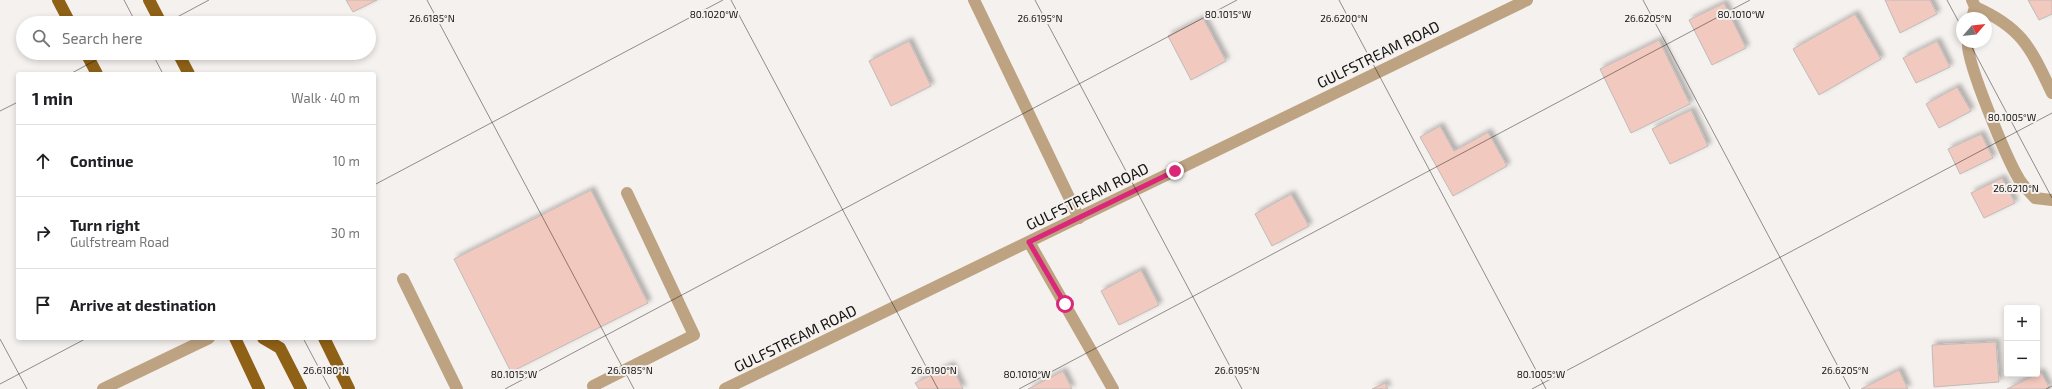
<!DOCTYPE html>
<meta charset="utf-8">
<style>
body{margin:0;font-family:"Exo 2",sans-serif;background:#f6f6f6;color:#202124}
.controls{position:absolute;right:12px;bottom:12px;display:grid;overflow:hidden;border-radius:4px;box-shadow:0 2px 6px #0003}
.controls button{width:36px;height:36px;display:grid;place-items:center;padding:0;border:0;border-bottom:1px solid #e0e0e0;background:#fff;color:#202124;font:20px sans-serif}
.compass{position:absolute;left:1956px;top:12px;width:36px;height:36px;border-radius:50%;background:#fff;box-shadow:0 2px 6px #0003;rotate:62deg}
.stop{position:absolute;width:12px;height:12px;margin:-9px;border:3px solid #db2777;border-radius:50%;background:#fff}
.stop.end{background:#db2777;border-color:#fff;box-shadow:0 1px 4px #0008}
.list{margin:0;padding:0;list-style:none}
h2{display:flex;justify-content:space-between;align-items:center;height:52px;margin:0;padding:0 16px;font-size:17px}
h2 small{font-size:13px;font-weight:400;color:#757577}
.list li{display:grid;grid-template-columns:26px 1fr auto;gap:12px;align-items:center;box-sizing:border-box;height:72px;padding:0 16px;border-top:1px solid #e0e0e0}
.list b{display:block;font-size:15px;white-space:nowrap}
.list p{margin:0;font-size:13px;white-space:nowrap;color:#757577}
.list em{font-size:13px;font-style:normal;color:#757577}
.icon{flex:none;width:22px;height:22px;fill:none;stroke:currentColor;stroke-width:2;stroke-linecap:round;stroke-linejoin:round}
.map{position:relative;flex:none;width:2052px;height:389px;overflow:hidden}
.search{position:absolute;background:#fff;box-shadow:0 2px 6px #0003;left:16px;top:16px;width:360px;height:44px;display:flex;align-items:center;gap:10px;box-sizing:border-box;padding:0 14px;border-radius:22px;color:#757577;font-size:15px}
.panel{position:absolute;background:#fff;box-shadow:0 2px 6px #0003;left:16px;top:72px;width:360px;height:268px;border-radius:4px}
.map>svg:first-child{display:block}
.building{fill:#f2c9be;stroke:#bfbbb9;filter:url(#shadow)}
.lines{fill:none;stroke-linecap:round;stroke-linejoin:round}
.service{stroke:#bea382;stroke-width:12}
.minor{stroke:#bea382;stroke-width:12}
.primary{stroke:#8f6116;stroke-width:12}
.route{stroke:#db2777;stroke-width:5}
.ticks{fill:none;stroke:#141312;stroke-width:1;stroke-opacity:0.45}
.labels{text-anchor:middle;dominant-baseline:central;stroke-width:4;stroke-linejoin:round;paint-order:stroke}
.street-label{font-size:15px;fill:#141312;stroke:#f5f1ee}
.ticks-label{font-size:10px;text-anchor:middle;fill:#141312;stroke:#f5f1ee;stroke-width:4;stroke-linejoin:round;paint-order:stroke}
</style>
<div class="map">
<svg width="2052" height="389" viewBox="0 0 2052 389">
<defs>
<filter id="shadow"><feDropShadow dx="3.5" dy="-3.5" stdDeviation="2" flood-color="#0004"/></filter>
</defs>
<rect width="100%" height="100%" fill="#f5f1ee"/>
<g class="building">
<polygon points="346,0 377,0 353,12"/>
<polygon points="1885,0 1930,0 1937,14 1900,33"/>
<polygon points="2028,0 2052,0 2052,14 2039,20"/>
<polygon points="1724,3 1746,48 1712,65 1689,20"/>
<polygon points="1855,14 1881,59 1819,95 1793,49"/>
<polygon points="1203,18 1226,61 1191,80 1168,36"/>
<polygon points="1659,40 1690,104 1631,133 1600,69"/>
<polygon points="909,41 931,86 891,106 869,61"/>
<polygon points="1937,41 1950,67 1916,83 1903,58"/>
<polygon points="1957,87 1971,111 1939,128 1926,104"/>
<polygon points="1691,110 1708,146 1670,164 1652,129"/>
<polygon points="1440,126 1454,151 1488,132 1507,166 1453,196 1420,137"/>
<polygon points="1981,134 1993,158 1960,174 1948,149"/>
<polygon points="2002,178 2015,203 1984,218 1971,193"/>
<polygon points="591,190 648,303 511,372 454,259"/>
<polygon points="1291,194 1309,226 1272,246 1255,214"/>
<polygon points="1141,270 1159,305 1119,325 1101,291"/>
<polygon points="1996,342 1999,382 1934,387 1932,345"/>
<polygon points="951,365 963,389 919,389 915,383"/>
<polygon points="1899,370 1908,389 1861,389"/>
<polygon points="1063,371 1072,389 1028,389"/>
<polygon points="2041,372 2050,389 2007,389"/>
<polygon points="1385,383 1388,389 1372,389"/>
</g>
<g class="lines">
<g class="service">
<polyline points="974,0 1079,218"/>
<polyline points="1972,0 1975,7 1972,18"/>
<path d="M1975,7C2023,28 2031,49 2052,93"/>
<path d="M1968,42C1965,60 2008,161 2019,179C2023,186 2030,192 2035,198L2052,200"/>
<polyline points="1029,242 1113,389"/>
<polyline points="403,279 457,389"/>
<polyline points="593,386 694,335 627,193"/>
</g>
<g class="minor">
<polyline points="103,389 209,338"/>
<polyline points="725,389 1527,0"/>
</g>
<g class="primary">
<polyline points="58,0 70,23"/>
<polyline points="149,0 161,23"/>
<polyline points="86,53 97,74"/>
<polyline points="178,53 189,74"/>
<polyline points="235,338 259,389"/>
<polyline points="263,338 280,348 301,389"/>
<polyline points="324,338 349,389"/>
</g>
</g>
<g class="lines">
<polyline class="route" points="1065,304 1029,242 1175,171"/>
</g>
<path class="ticks" d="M124,0L136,23M427,0L634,389M731,0L938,389M1035,0L1242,389M1339,0L1546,389M1643,0L1850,389M1947,0L1962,28M166,23L209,0M1969,42L2052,198M152,53L163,74M70,74L109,53M0,111L18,102M374,185L723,0M303,338L330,389M0,339L27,389M0,384L87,338M505,389L1237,0M1019,389L1750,0M1532,389L2052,113M2046,389L2052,386"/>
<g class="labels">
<g class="street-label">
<text transform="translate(1378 54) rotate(-26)">GULFSTREAM ROAD</text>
<text transform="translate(1087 196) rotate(-26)">GULFSTREAM ROAD</text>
<text transform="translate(795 338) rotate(-26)">GULFSTREAM ROAD</text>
</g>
</g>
<g class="ticks-label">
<text x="714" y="18">80.1020°W</text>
<text x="1228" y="18">80.1015°W</text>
<text x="1741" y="18">80.1010°W</text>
<text x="432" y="22">26.6185°N</text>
<text x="1040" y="22">26.6195°N</text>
<text x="1344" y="22">26.6200°N</text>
<text x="1648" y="22">26.6205°N</text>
<text x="2012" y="121">80.1005°W</text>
<text x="2016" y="192">26.6210°N</text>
<text x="326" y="374">26.6180°N</text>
<text x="630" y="374">26.6185°N</text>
<text x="934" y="374">26.6190°N</text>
<text x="1237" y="374">26.6195°N</text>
<text x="1845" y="374">26.6205°N</text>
<text x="514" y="378">80.1015°W</text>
<text x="1027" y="378">80.1010°W</text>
<text x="1541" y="378">80.1005°W</text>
</g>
</svg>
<div class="controls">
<button>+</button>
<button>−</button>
</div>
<svg class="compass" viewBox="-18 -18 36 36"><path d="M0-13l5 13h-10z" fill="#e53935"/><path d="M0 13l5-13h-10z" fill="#757577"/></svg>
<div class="stop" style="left:1065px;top:304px"></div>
<div class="stop end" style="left:1175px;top:171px"></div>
<div class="search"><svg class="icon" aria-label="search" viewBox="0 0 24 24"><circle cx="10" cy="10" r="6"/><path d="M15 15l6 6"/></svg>Search here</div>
<section class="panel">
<h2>1 min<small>Walk · 40 m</small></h2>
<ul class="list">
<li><svg class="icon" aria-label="ahead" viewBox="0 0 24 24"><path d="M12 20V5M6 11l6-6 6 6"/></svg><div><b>Continue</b></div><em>10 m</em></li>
<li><svg class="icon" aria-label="right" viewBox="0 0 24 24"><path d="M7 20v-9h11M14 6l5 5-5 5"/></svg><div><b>Turn right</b><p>Gulfstream Road</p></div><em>30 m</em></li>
<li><svg class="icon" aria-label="arrive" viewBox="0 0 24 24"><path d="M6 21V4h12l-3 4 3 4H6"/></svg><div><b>Arrive at destination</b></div></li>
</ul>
</section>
</div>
